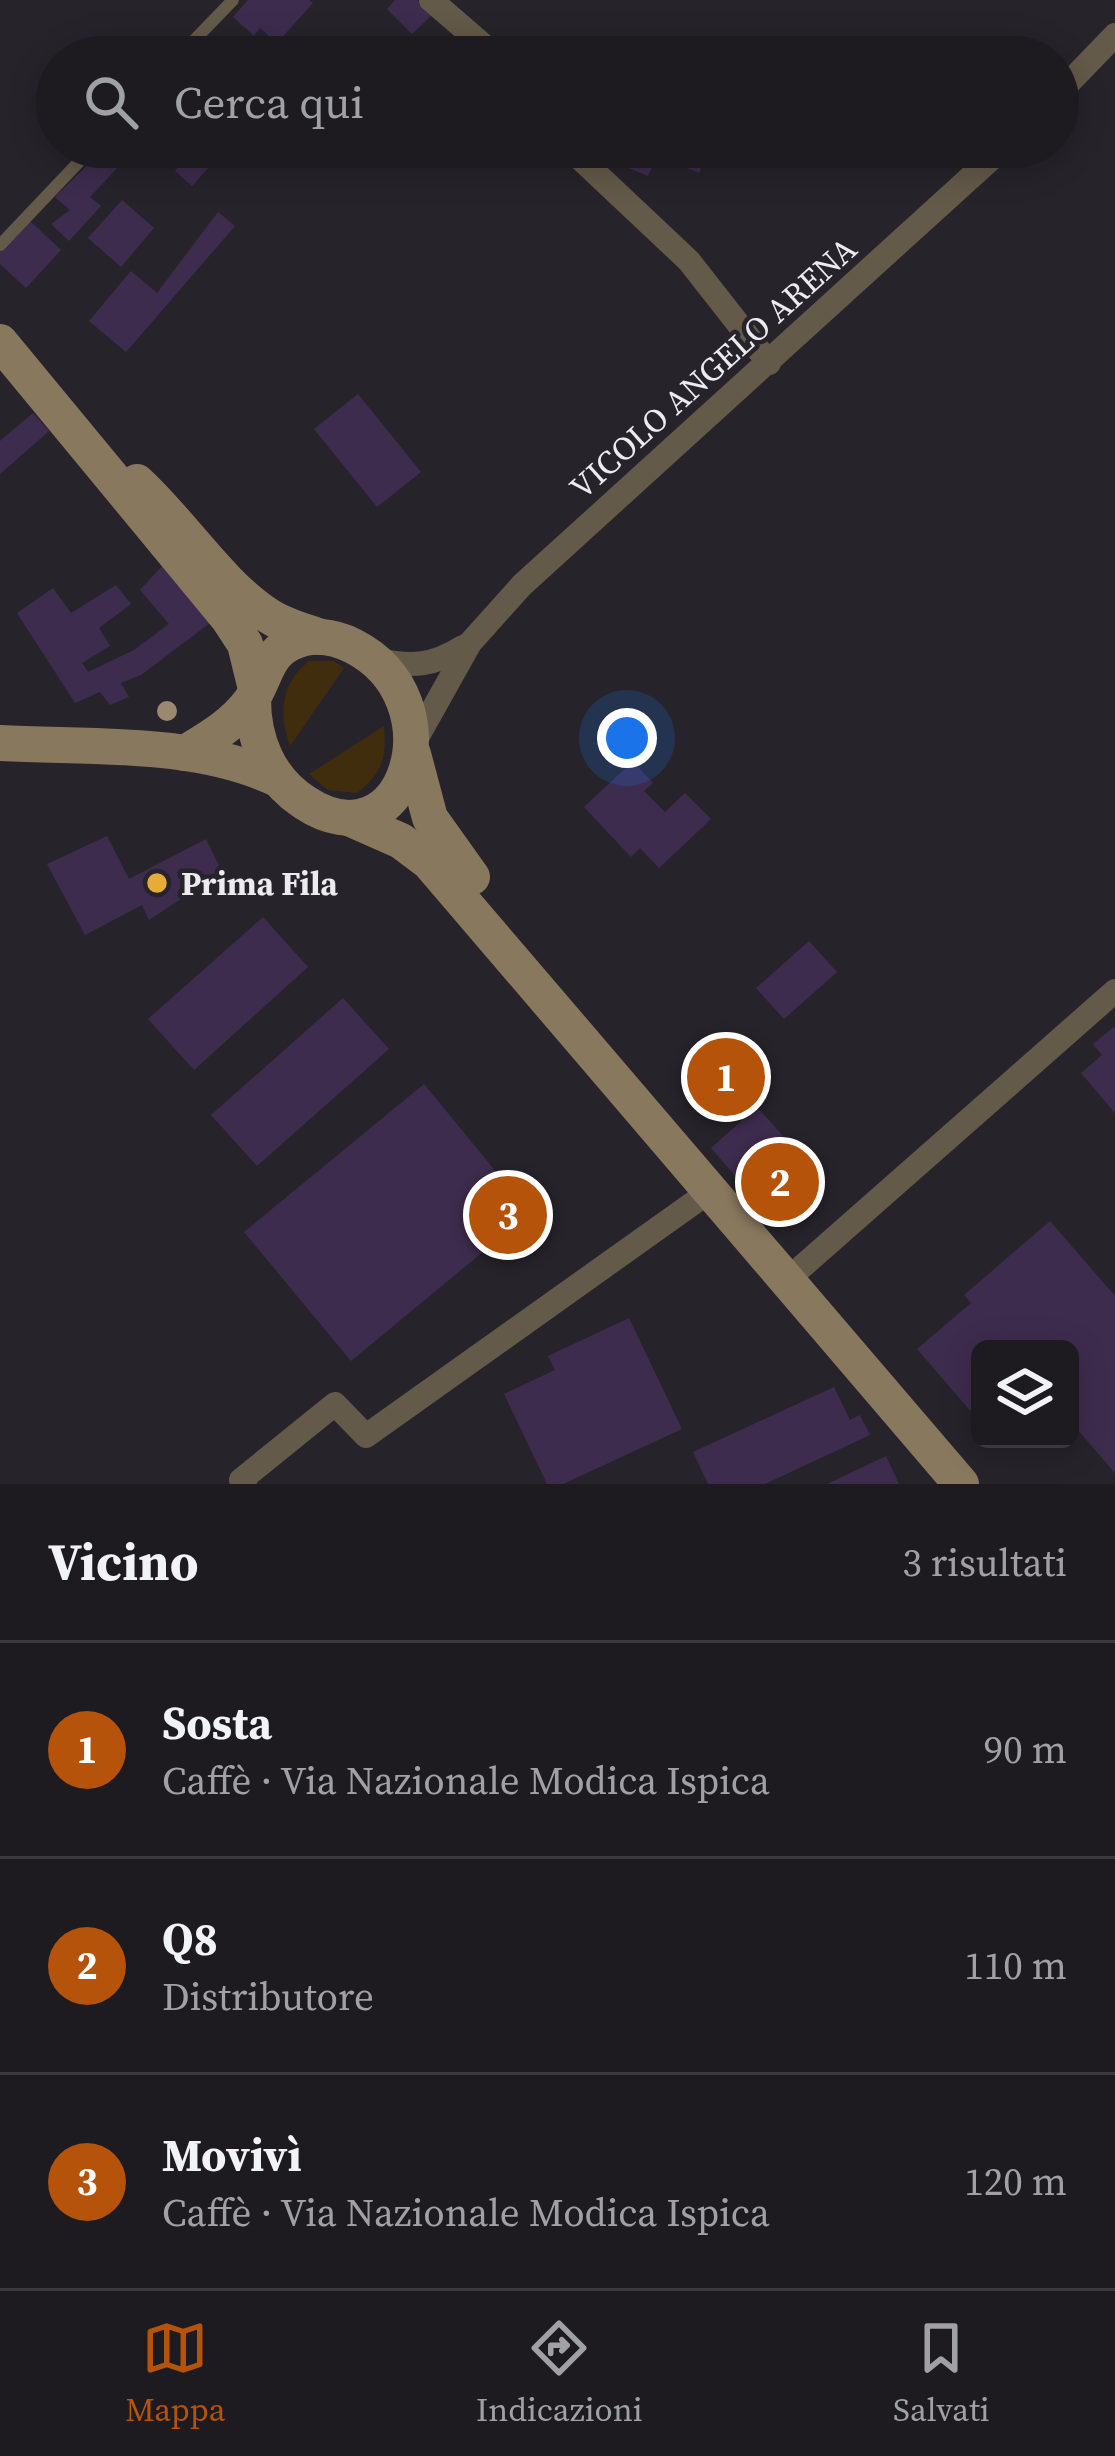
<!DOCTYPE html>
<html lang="it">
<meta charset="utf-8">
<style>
body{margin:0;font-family:"Source Serif 4",serif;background:#2a272d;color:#f1f3f6}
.controls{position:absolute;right:36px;bottom:36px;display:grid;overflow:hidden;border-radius:18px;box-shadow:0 6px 30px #0003}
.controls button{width:108px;height:108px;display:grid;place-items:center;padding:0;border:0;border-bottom:3px solid #3b383e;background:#1d1a20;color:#f1f3f6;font:60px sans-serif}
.you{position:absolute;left:627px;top:738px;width:42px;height:42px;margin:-30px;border:9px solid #fff;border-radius:50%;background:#1a73e8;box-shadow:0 0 0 18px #1a73e833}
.badge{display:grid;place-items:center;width:78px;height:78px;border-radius:50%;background:#b45309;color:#fff;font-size:39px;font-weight:700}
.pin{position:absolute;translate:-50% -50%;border:6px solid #fff;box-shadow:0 3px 12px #0006}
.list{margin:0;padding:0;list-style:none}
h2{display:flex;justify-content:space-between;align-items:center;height:156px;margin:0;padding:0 48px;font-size:51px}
h2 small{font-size:39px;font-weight:400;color:#a0a1a5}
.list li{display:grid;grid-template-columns:78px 1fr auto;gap:36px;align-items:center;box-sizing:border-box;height:216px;padding:0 48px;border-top:3px solid #3b383e}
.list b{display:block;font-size:45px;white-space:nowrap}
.list p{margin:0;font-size:39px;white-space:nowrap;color:#a0a1a5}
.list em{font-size:39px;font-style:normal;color:#a0a1a5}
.icon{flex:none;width:66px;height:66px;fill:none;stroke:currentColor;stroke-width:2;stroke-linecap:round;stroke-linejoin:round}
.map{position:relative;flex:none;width:1115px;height:1484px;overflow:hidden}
.search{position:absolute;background:#1d1a20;box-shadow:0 6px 30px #0003;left:36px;right:36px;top:36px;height:132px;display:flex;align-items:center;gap:30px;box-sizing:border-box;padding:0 42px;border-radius:66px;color:#a0a1a5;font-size:45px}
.sheet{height:804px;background:#1d1a20}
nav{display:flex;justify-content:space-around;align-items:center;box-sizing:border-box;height:168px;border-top:3px solid #3b383e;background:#1d1a20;font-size:33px;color:#a0a1a5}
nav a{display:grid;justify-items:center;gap:6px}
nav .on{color:#b45309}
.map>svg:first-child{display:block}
.green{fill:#3f2d0d}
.building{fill:#3e2c4e}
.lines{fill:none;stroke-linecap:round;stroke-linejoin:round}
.lane{stroke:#645a4a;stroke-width:12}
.street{stroke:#645a4a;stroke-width:24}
.secondary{stroke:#88785e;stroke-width:36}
.tree{fill:#9a886f}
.poi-dot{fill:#e7ac37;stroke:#27232b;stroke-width:4.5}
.labels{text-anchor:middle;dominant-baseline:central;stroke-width:9;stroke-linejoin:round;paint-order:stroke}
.street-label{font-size:33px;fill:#edebf0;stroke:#27232b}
.poi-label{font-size:33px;font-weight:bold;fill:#edebf0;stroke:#27232b;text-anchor:start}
</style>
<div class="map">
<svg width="1115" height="1484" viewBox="0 0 1115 1484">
<rect width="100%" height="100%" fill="#27232b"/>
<g class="green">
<path d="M309,661H334L344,668L290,746C278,713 281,683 309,661Z"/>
<path d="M384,726C387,758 382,773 357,793L328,790L309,774Z"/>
</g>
<g class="building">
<polygon points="248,0 309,0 313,3 277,43 260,28 254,36 233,17"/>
<polygon points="395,0 417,0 433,14 412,34 387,9"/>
<polygon points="196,147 227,147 192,186 175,171"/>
<polygon points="578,147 709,147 699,173 657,155 648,176"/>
<polygon points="105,148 122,163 90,197 101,206 69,241 51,224 70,210 55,197"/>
<polygon points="122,200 154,228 121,267 88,238"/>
<polygon points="218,212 235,226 126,352 89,321 131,271 157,293"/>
<polygon points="29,220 61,250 26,288 0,264 0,251"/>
<polygon points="358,394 421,472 377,507 314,429"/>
<polygon points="33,413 49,431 0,474 0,441"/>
<polygon points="162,566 210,623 141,675 121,683 129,697 110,705 100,692 75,703 17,613 53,588 71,613 116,585 131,604 99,628 110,646 82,663 88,672 134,650 169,624 140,590"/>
<polygon points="633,761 653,783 644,791 665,812 685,793 711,819 659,868 640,848 631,857 584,807"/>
<polygon points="107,836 129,879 206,839 222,872 149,920 142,905 85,935 47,864"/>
<polygon points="263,917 308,967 194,1070 148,1019"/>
<polygon points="809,941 837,972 784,1019 756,988"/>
<polygon points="343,998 389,1049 257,1166 211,1115"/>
<polygon points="1115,1026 1115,1113 1081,1073 1102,1055 1093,1044"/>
<polygon points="736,1044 760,1072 717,1110 693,1082"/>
<polygon points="424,1084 530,1213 351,1361 244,1232"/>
<polygon points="757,1107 783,1136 736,1177 711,1148"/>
<polygon points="792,1147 818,1176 771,1217 745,1188"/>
<polygon points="1050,1221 1115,1296 1115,1473 1070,1421 1070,1349 980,1349 980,1422 917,1349 971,1303 964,1295"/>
<polygon points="629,1318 682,1429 563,1484 547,1484 504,1394 555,1370 548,1356"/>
<polygon points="834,1387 850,1420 860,1415 870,1435 765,1484 708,1484 693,1452"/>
<polygon points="886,1456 899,1484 827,1484"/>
</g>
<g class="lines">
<g class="lane">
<polyline points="178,57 233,0"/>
<polyline points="0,245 93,147"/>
</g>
<g class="street">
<polyline points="431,0 497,57"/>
<polyline points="1058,94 1115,35"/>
<polyline points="568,147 689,261 769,363"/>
<path d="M377,660C412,667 433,666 463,647"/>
<polyline points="413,745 470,643 522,585 1004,147"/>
<polyline points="788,1279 1115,991"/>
<polyline points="245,1484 241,1480 335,1404 366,1436 713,1189"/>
</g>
<g class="secondary">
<polyline points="0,342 228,618 245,644 256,689"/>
<path d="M137,482C181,522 221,586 269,616C284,626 304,631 321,637"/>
<path d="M0,743C90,748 194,740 277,779"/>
<path d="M185,753C208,739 233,725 250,702C265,682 265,655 291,643C311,633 333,636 353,646C459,700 406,870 304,802C269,779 253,741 253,699"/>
<polyline points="413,754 430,818 472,877"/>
<polyline points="349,818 401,841 429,862 961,1484"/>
</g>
</g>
<circle class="tree" cx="167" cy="711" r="10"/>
<circle class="poi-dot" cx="157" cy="883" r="12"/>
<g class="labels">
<g class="street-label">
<text transform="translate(713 368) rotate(-42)">VICOLO ANGELO ARENA</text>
</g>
<g class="poi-label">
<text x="181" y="883">Prima Fila</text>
</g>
</g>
</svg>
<div class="controls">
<button><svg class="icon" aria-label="layers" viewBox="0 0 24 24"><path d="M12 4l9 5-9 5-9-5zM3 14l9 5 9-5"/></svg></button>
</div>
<div class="you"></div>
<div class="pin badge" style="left:726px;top:1077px">1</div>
<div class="pin badge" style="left:780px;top:1182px">2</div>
<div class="pin badge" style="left:508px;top:1215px">3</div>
<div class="search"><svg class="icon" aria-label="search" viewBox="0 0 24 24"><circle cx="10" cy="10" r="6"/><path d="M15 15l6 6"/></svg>Cerca qui</div>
</div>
<section class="sheet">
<h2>Vicino<small>3 risultati</small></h2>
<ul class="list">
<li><span class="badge">1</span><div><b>Sosta</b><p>Caffè · Via Nazionale Modica Ispica</p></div><em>90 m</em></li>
<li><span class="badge">2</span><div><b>Q8</b><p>Distributore</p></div><em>110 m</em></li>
<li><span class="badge">3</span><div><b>Movivì</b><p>Caffè · Via Nazionale Modica Ispica</p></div><em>120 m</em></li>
</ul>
</section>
<nav>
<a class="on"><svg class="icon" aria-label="map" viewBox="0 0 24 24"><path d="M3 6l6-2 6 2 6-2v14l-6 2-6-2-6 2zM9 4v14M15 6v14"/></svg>Mappa</a>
<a><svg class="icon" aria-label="directions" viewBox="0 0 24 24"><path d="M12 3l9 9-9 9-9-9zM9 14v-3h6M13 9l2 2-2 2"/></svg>Indicazioni</a>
<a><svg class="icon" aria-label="saved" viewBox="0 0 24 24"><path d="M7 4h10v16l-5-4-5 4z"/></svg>Salvati</a>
</nav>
